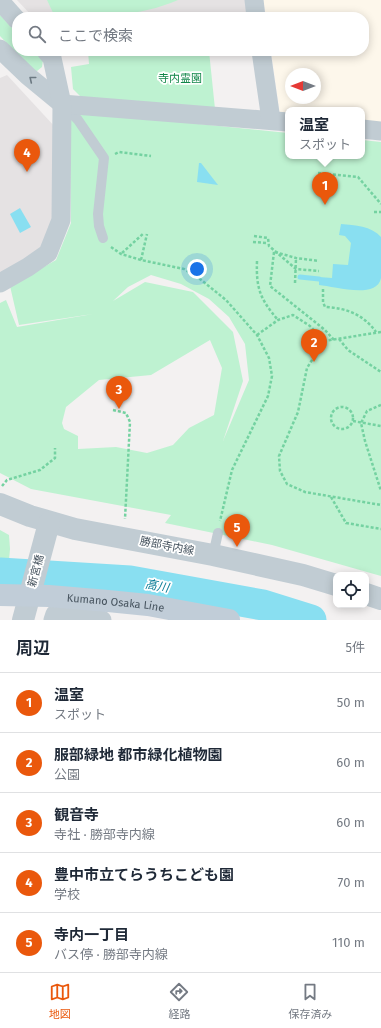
<!DOCTYPE html>
<html lang="ja">
<meta charset="utf-8">
<style>
body{margin:0;font-family:"Fira Sans","Noto Sans JP",sans-serif;background:#f6f6f7;color:#1f2937}
.controls{position:absolute;right:12px;bottom:12px;display:grid;overflow:hidden;border-radius:8px;box-shadow:0 2px 10px #0003}
.controls button{width:36px;height:36px;display:grid;place-items:center;padding:0;border:0;border-bottom:1px solid #e0e1e3;background:#fff;color:#1f2937;font:20px sans-serif}
.compass{position:absolute;left:285px;top:68px;width:36px;height:36px;border-radius:50%;background:#fff;box-shadow:0 2px 10px #0003;rotate:270deg}
.you{position:absolute;left:197px;top:269px;width:14px;height:14px;margin:-10px;border:3px solid #fff;border-radius:50%;background:#1a73e8;box-shadow:0 0 0 6px #1a73e833}
.badge{display:grid;place-items:center;width:26px;height:26px;border-radius:50%;background:#ea580c;color:#fff;font-size:13px;font-weight:700}
.pin{position:absolute;translate:-50% -33px;filter:drop-shadow(0 1px 2px #0008)}
.pin::after{content:'';position:absolute;top:21px;width:14px;height:12px;background:inherit;clip-path:polygon(0 0,100% 0,50% 100%)}
.popup{position:absolute;left:285px;top:107px;width:80px;height:52px;box-sizing:border-box;display:grid;place-content:center;border-radius:8px;background:#fff;filter:drop-shadow(0 1px 3px #0005);font-size:13px;white-space:nowrap;color:#747a83}
.popup b{font-size:15px;color:#1f2937}
.popup::after{content:'';position:absolute;left:50%;top:100%;margin-left:-8px;border:8px solid transparent;border-top-color:#fff}
.list{margin:0;padding:0;list-style:none}
h2{display:flex;justify-content:space-between;align-items:center;height:52px;margin:0;padding:0 16px;font-size:17px}
h2 small{font-size:13px;font-weight:400;color:#747a83}
.list li{display:grid;grid-template-columns:26px 1fr auto;gap:12px;align-items:center;box-sizing:border-box;height:60px;padding:0 16px;border-top:1px solid #e0e1e3}
.list b{display:block;font-size:15px;white-space:nowrap}
.list p{margin:0;font-size:13px;white-space:nowrap;color:#747a83}
.list em{font-size:13px;font-style:normal;color:#747a83}
.icon{flex:none;width:22px;height:22px;fill:none;stroke:currentColor;stroke-width:2;stroke-linecap:round;stroke-linejoin:round}
.map{position:relative;flex:none;width:381px;height:620px;overflow:hidden}
.search{position:absolute;background:#fff;box-shadow:0 2px 10px #0003;left:12px;right:12px;top:12px;height:44px;display:flex;align-items:center;gap:10px;box-sizing:border-box;padding:0 14px;border-radius:16px;color:#747a83;font-size:15px}
.sheet{height:352px;background:#fff}
nav{display:flex;justify-content:space-around;align-items:center;box-sizing:border-box;height:56px;border-top:1px solid #e0e1e3;background:#fff;font-size:11px;color:#747a83}
nav a{display:grid;justify-items:center;gap:2px}
nav .on{color:#ea580c}
.map>svg:first-child{display:block}
.commercial{fill:#fdf7eb;fill-rule:evenodd}
.education{fill:#e5e2e3}
.green{fill:#bef2d1;fill-rule:evenodd}
.water{fill:#89dff1}
.lines{fill:none;stroke-linecap:round;stroke-linejoin:round}
.stream{stroke:#89dff1;stroke-width:5}
.river{stroke:#89dff1;stroke-width:31}
.path{stroke:#74d2a1;stroke-width:2.5;stroke-dasharray:3 2;stroke-linecap:butt}
.service{stroke:#c1ccd3;stroke-width:10}
.minor{stroke:#c1ccd3;stroke-width:19}
.tertiary{stroke:#c1ccd3;stroke-width:22}
.secondary{stroke:#c1cdd8;stroke-width:22}
.oneway{stroke:#6c7982}
.labels{text-anchor:middle;dominant-baseline:central;stroke-width:3.5;stroke-linejoin:round;paint-order:stroke}
.park-label{font-size:11px;fill:#128749;stroke:#fff}
.street-label{font-size:11px;fill:#485560;stroke:#fff}
.water-label{font-size:12px;font-style:italic;fill:#077b95;stroke:#fff}
</style>
<div class="map">
<svg width="381" height="620" viewBox="0 0 381 620">
<rect width="100%" height="100%" fill="#f3f1f1"/>
<path class="commercial" d="M263,0H381V125L362,123V110H288V115L280,114L271,51H364V17H266ZM291,74H315V98H291Z"/>
<g class="education">
<polygon points="17,0 245,0 247,14 231,17 33,17"/>
<polygon points="7,75 55,127 54,218 41,248 0,274 0,78"/>
</g>
<g class="green">
<path d="M47,0H178C139,17 97,17 55,17Z"/>
<polygon points="0,15 17,33 17,51 34,51 43,60 42,67 37,71 32,70 0,36"/>
<polygon points="88,51 209,51 215,109 81,97 73,89 71,67 89,64"/>
<path d="M81,112L288,133V156H362V140L381,142V576L272,545L165,523L171,515L31,489L0,473V303L6,300L17,327L93,314L19,325L10,286L56,260L71,223L70,121ZM151,275L181,284L209,299L229,317L245,344L249,380L223,441L243,381L233,332L193,292L145,282L113,301L128,287ZM210,340L222,368L214,415L189,428L173,445L147,453L116,447L78,449V436L64,429L62,423L66,407L99,380L151,375Z"/>
<polygon points="0,530 9,535 10,549 9,560 0,561"/>
</g>
<g class="water">
<polygon points="199,163 201,163 218,185 197,182"/>
<polygon points="20,208 31,227 20,233 10,214"/>
<path d="M341,224C355,225 371,226 381,237C381,250 381,265 381,278C377,300 333,286 319,285V277L332,278L333,264L348,265L351,243L345,236L339,235Z"/>
</g>
<g class="lines">
<polyline class="stream" points="300,277 319,279"/>
<polyline class="river" points="0,573 130,581 263,605 311,620"/>
<g class="path">
<polyline points="115,154 119,152 151,156"/>
<polyline points="318,173 358,177 381,204"/>
<polyline points="374,212 381,212"/>
<polyline points="254,236 268,238 269,246 296,269 319,271"/>
<polyline points="253,242 267,243"/>
<polyline points="111,247 121,254 141,260 184,269 200,279 226,300 257,335 269,358 272,376 268,396 232,470 220,521"/>
<polyline points="274,252 270,286 325,330 334,340"/>
<polyline points="275,252 296,258 319,261"/>
<polyline points="122,253 144,233"/>
<polyline points="141,260 147,234"/>
<path d="M257,261C256,288 260,299 278,320"/>
<polyline points="295,283 296,258"/>
<path d="M323,289V302L325,307C346,308 363,314 376,332"/>
<polyline points="381,332 324,341 307,368 298,412 279,456 280,471 287,484 305,492 381,505"/>
<polyline points="257,335 278,320 293,315 310,326 324,341"/>
<polyline points="339,339 348,350 381,372"/>
<polyline points="381,405 367,411 361,423 365,441 381,491"/>
<circle cx="342" cy="418" r="11"/>
<polyline points="113,410 126,413 130,422 125,519"/>
<polyline points="353,421 381,426"/>
<polyline points="2,486 7,480 40,470 55,458 55,448"/>
<polyline points="331,497 346,523 381,529"/>
</g>
<g class="service">
<polyline points="63,104 78,120 104,158 98,214 99,226 103,238"/>
<polyline points="213,555 218,533"/>
</g>
<g class="minor">
<polyline points="254,0 256,17"/>
<polyline points="0,1 17,20"/>
<polyline points="0,49 28,76 62,104 288,122"/>
<polyline points="261,51 271,120"/>
<polyline points="362,129 381,131"/>
<polyline points="0,283 28,267 48,253 61,220 62,104 52,58 46,51"/>
<polyline points="53,620 55,614 102,620"/>
</g>
<g class="tertiary">
<polyline points="0,504 30,516 75,529 213,555 303,575 336,585"/>
<polyline points="366,594 381,599"/>
<polyline points="23,620 49,523"/>
</g>
<path class="secondary" id="s1" d="M0,595L49,596L108,601L148,605L229,620"/>
</g>
<defs><path id="oneway-chevron" d="M-2-3.5L2.5 0L-2 3.5" fill="none" stroke-width="1.6" stroke-linecap="round" stroke-linejoin="round"/></defs>
<use class="oneway" href="#oneway-chevron" transform="translate(32 79) rotate(-141)"/>
<g class="labels">
<g class="park-label">
<text x="180" y="78">寺内霊園</text>
</g>
<g class="street-label">
<text transform="translate(167 546) rotate(11)">勝部寺内線</text>
<text transform="translate(36 571) rotate(-75)">新宮橋</text>
<text stroke="none"><textPath href="#s1" startOffset="116">Kumano Osaka Line</textPath></text>
</g>
<g class="water-label">
<text transform="translate(157 586) rotate(10)">高川</text>
</g>
</g>
</svg>
<div class="controls">
<button><svg class="icon" aria-label="locate" viewBox="0 0 24 24"><circle cx="12" cy="12" r="6"/><path d="M12 2v4M12 18v4M2 12h4M18 12h4"/></svg></button>
</div>
<svg class="compass" viewBox="-18 -18 36 36"><path d="M0-13l5 13h-10z" fill="#e53935"/><path d="M0 13l5-13h-10z" fill="#747a83"/></svg>
<div class="you"></div>
<div class="pin badge" style="left:325px;top:205px">1</div>
<div class="popup"><b>温室</b>スポット</div>
<div class="pin badge" style="left:314px;top:362px">2</div>
<div class="pin badge" style="left:119px;top:409px">3</div>
<div class="pin badge" style="left:27px;top:172px">4</div>
<div class="pin badge" style="left:237px;top:547px">5</div>
<div class="search"><svg class="icon" aria-label="search" viewBox="0 0 24 24"><circle cx="10" cy="10" r="6"/><path d="M15 15l6 6"/></svg>ここで検索</div>
</div>
<section class="sheet">
<h2>周辺<small>5件</small></h2>
<ul class="list">
<li><span class="badge">1</span><div><b>温室</b><p>スポット</p></div><em>50 m</em></li>
<li><span class="badge">2</span><div><b>服部緑地 都市緑化植物園</b><p>公園</p></div><em>60 m</em></li>
<li><span class="badge">3</span><div><b>観音寺</b><p>寺社 · 勝部寺内線</p></div><em>60 m</em></li>
<li><span class="badge">4</span><div><b>豊中市立てらうちこども園</b><p>学校</p></div><em>70 m</em></li>
<li><span class="badge">5</span><div><b>寺内一丁目</b><p>バス停 · 勝部寺内線</p></div><em>110 m</em></li>
</ul>
</section>
<nav>
<a class="on"><svg class="icon" aria-label="map" viewBox="0 0 24 24"><path d="M3 6l6-2 6 2 6-2v14l-6 2-6-2-6 2zM9 4v14M15 6v14"/></svg>地図</a>
<a><svg class="icon" aria-label="directions" viewBox="0 0 24 24"><path d="M12 3l9 9-9 9-9-9zM9 14v-3h6M13 9l2 2-2 2"/></svg>経路</a>
<a><svg class="icon" aria-label="saved" viewBox="0 0 24 24"><path d="M7 4h10v16l-5-4-5 4z"/></svg>保存済み</a>
</nav>
